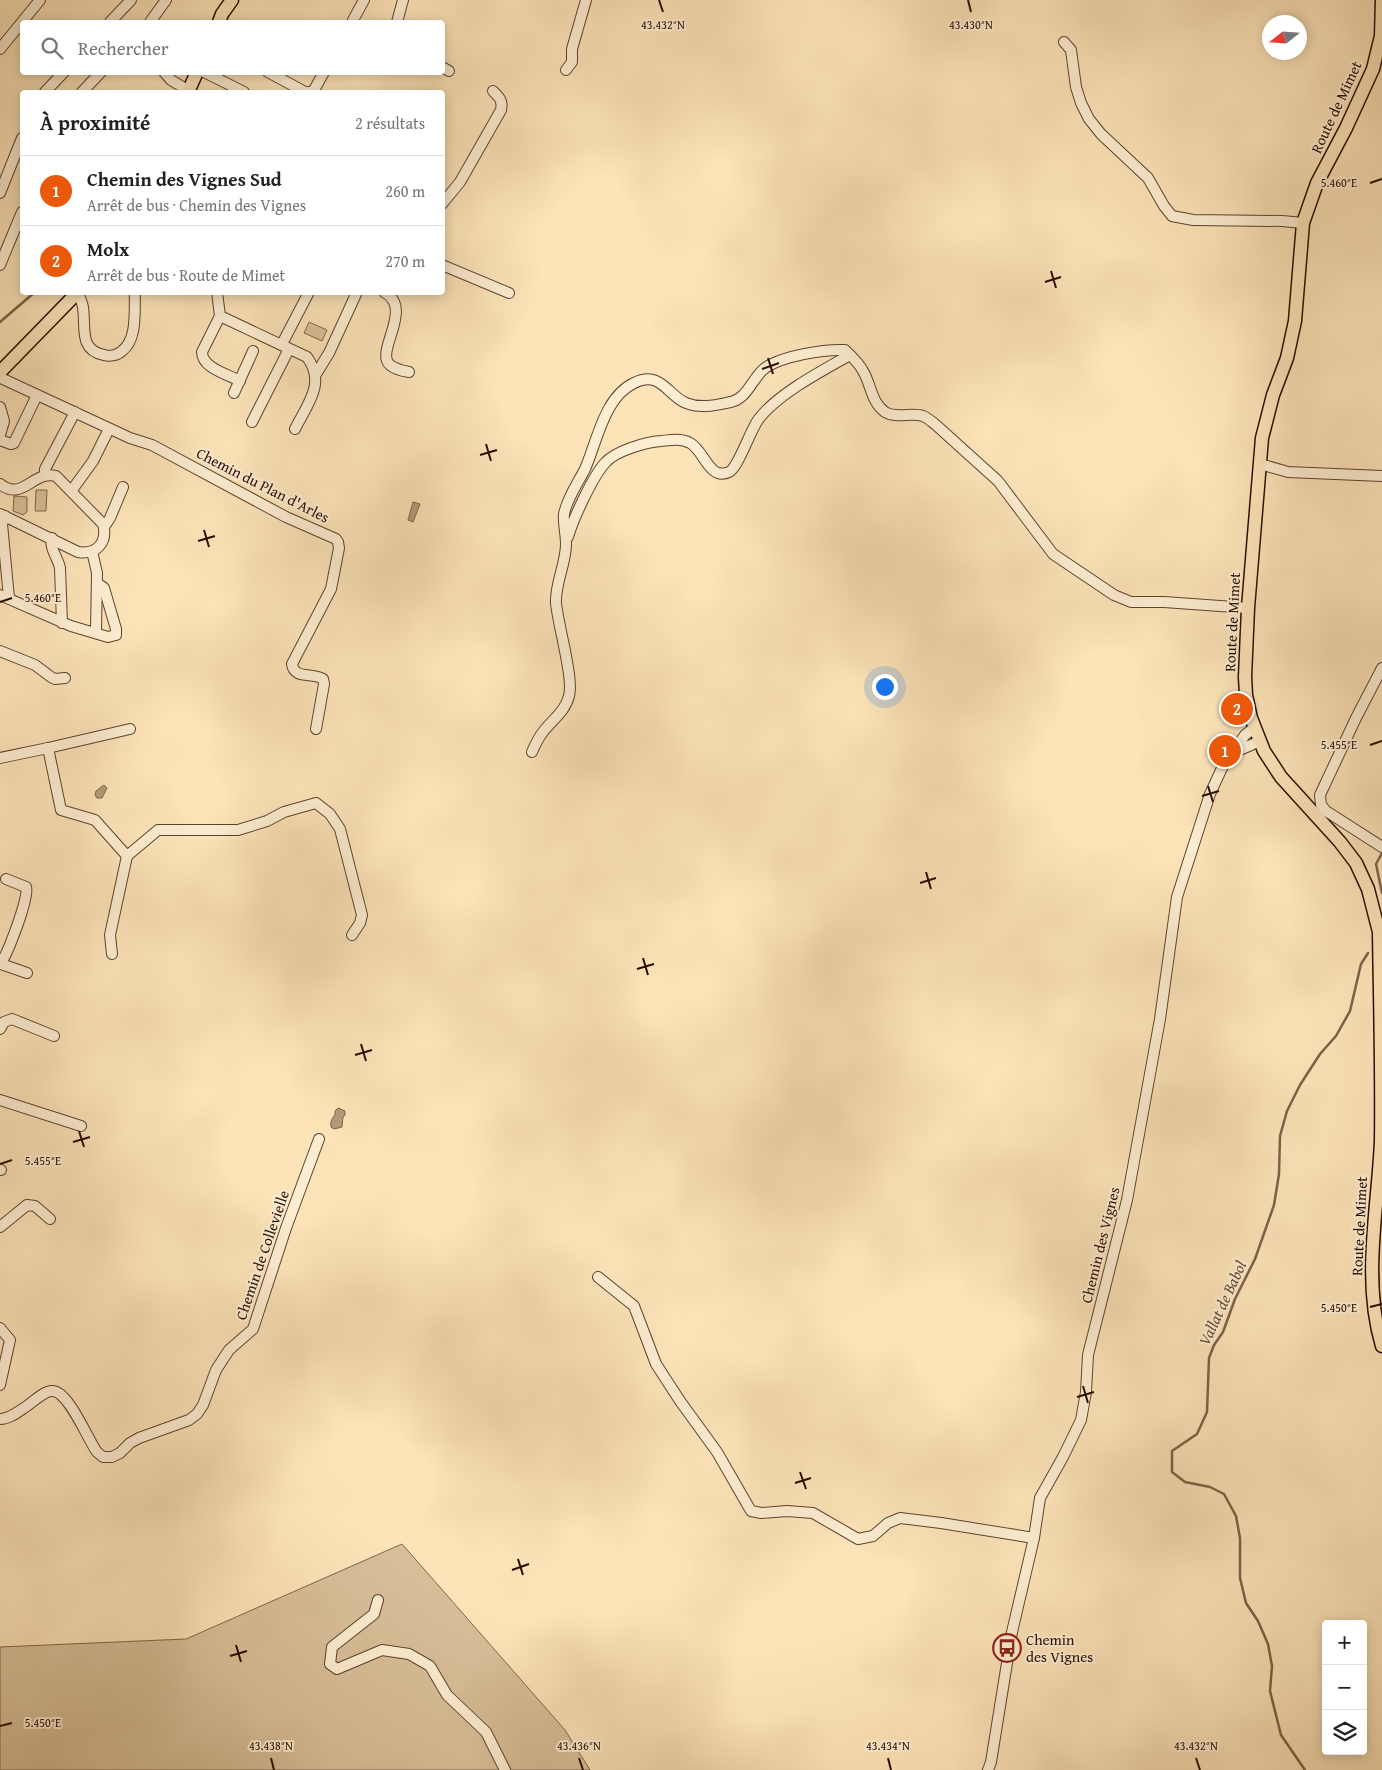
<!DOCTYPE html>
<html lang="fr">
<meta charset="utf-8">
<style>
body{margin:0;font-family:"Gentium Book Plus",serif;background:#f6f6f6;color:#202124}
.controls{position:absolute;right:15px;bottom:15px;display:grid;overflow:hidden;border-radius:5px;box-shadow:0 2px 12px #0003}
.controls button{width:45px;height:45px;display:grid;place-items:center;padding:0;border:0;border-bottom:1px solid #e0e0e0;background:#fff;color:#202124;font:25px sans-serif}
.compass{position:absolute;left:1262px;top:15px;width:45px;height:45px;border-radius:50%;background:#fff;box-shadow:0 2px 12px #0003;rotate:253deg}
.you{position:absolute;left:884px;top:686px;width:18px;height:18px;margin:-12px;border:4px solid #fff;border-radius:50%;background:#1a73e8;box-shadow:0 0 0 8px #1a73e833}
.badge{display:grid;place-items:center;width:32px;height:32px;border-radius:50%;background:#ea580c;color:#fff;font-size:16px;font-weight:700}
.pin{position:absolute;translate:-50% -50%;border:2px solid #fff;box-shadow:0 1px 5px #0006}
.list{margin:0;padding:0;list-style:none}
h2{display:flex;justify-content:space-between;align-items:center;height:65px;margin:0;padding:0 20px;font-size:21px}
h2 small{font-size:16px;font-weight:400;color:#757577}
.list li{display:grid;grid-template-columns:32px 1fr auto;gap:15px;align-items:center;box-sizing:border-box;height:70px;padding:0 20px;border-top:1px solid #e0e0e0}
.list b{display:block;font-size:19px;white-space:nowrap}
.list p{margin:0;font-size:16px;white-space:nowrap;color:#757577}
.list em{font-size:16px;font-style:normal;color:#757577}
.icon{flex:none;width:28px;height:28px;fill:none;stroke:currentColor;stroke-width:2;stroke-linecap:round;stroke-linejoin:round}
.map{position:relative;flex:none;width:1382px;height:1770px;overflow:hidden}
.search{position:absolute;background:#fff;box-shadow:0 2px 12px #0003;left:20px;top:20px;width:425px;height:55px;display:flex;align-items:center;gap:12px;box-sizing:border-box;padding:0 18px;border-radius:5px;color:#757577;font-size:19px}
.panel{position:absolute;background:#fff;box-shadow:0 2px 12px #0003;left:20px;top:90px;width:425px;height:205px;border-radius:5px}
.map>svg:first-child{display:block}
.green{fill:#d8bf99;stroke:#81664c}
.water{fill:#b59a79;stroke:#7d6249}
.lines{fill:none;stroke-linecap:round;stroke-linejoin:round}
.stream{stroke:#7d6249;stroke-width:2.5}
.minor-casing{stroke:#5e422e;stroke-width:12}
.major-casing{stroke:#2a0d00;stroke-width:15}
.minor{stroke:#fdedd1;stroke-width:10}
.major{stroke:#fce3b8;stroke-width:12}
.ticks{fill:none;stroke:#2a0d00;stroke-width:2}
.labels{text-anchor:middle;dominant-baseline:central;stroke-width:4;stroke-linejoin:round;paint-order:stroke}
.street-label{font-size:15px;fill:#2a0d00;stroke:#fdedd1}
.poi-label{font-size:15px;fill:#2a0d00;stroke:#fdedd1;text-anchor:start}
.water-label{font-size:16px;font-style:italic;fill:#694c36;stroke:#fdedd1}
.ticks-label{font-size:12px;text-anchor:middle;fill:#2a0d00;stroke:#fdedd1;stroke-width:4;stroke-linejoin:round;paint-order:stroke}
</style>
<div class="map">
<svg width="1382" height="1770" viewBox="0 0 1382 1770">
<rect width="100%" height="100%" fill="#fce3b8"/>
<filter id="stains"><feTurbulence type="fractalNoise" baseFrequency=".004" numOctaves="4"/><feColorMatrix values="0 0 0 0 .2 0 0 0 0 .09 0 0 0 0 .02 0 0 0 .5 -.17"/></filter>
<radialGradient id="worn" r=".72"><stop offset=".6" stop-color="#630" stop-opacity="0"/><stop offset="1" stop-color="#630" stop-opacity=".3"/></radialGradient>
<g class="green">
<polygon points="309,322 327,330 322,341 304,333"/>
<polygon points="36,490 47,490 46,511 35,511"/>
<polygon points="14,496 27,497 27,512 23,515 13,511"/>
<polygon points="402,1544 565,1730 590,1770 0,1770 0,1647 186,1639"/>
</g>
<g class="water">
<polygon points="413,502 420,504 413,522 408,520"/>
<polygon points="104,785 107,788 102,798 97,798 95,795 96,791"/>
<path d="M338,1108L345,1111V1115L343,1117L342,1127L334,1129L331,1127C330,1122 332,1118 335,1115V1111Z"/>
</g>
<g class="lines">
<g class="stream">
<polyline points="0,322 35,292"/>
<polyline points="1382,853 1376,864 1382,893"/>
<polyline points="1305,1770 1281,1735 1270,1691 1272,1666 1268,1644 1258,1621 1246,1603 1240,1578 1240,1538 1236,1516 1224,1494 1210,1487 1185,1482 1172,1472 1172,1451 1197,1434 1207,1412 1209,1358 1214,1345 1223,1332 1235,1299 1255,1259 1274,1205 1279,1174 1280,1136 1287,1111 1300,1085 1320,1054 1336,1036 1350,1011 1361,964 1368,953"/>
</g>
<defs>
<g id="minor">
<polyline points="110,22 131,0"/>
<polyline points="150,22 166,0"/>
<polyline points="352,22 364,0"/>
<polyline points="397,22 403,0"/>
<polyline points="1064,42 1071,50 1076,87 1081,103 1089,119 1101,134 1148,178 1164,206 1172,216 1193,220 1282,221 1303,223"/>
<polyline points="0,49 40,0"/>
<polyline points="442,67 449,71"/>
<polyline points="566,70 572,62 572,49 586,0"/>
<polyline points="164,72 171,80 189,91"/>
<polyline points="204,72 244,92"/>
<polyline points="268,72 305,92"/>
<polyline points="45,92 64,72"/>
<polyline points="82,92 101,72"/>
<polyline points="309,92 313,92 324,72"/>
<polyline points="0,193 22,138"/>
<path d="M442,204L460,182L501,110C503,101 500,98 493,91"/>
<polyline points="0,265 22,212"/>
<polyline points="442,265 509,293"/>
<path d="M217,292L220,316L307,357C326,383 308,403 295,429"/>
<path d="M384,292C415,308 374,352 390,365C395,369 403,371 409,372"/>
<path d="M77,294C93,311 71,349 104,355C110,357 118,355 122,351C138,339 134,310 135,292"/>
<path d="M220,316L202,352C202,368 227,374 240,381"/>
<polyline points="282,344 309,292"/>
<polyline points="316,374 329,353 357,292"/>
<path d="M0,376L3,379L130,438L152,445L286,517L336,539L338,542L339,548L331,589L292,664C294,680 313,672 323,679L324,684L316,729"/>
<polyline points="234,393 253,351"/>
<polyline points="0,407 4,421 0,435"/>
<polyline points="252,422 289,349"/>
<polyline points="0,440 11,444 14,443 37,395"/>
<polyline points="1260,464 1288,472 1382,476"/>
<polyline points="45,475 45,469 75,412"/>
<path d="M0,484C23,502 33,470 56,476L103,524C108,542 97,555 78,552L0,514"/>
<polyline points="72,490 93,461 109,429"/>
<polyline points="5,516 2,524 9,598"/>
<polyline points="104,527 110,518 123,487"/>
<path d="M568,537C573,519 593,476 605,463C615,451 646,442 661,441C671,440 681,438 690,443C704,450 709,481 729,472C738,468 750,431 758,420C776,395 823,370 850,355"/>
<path d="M52,538C49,548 58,558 60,568L62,623"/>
<polyline points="92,551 97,573 96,632"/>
<polyline points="0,595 71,626 108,637 116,635 116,629 104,588 97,583"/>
<polyline points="0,651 35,665 51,677 55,679 65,678"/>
<polyline points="1382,668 1356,718 1320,795 1321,805 1326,811 1382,847"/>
<polyline points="1254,728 1245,735 1231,754 1260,741"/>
<polyline points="48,748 61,810 95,820 127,856 110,935 112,954"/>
<path d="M532,752C535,745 538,738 543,732C552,720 565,712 569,696C574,679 558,625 556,603C555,583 566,564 566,544C566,534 563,523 564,514C567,498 578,483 585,469C597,442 604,397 634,383C661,370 667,395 686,403C701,409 716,405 731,402C748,398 752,378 765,368C782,356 824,349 845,350C851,356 859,363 863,371C871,384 871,402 885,412C896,419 911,412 923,416C928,418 932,422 936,425L998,481L1053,554L1114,595L1131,602H1164L1248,608"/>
<polyline points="0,758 48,748 130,729"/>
<polyline points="127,856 158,830 238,830 267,821 284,812 316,803 330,814 340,829 362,915 360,923 352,935"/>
<path d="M0,964C7,956 30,896 26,887L6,879"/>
<polyline points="1,964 27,973"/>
<polyline points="0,1029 4,1022 12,1019 54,1036"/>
<polyline points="0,1100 81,1126"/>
<polyline points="0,1170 1,1170"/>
<polyline points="0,1227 27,1205 35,1206 50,1219"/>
<polyline points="598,1277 634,1306 656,1364 680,1401 717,1452 751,1511 761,1513 787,1511 813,1513 858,1539 873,1536 888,1523 900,1518 941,1523 1034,1538"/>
<polyline points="0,1328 10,1340 0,1385"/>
<path d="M0,1419C10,1419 19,1411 27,1406C34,1401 45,1390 53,1391C69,1392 88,1440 97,1452L103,1457H112L120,1453L130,1443L139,1438L189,1420L197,1414L203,1405L216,1370L229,1350L253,1329L286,1228L319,1139"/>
<polyline points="378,1600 374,1614 332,1647 330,1664 337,1669 382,1650 409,1654 430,1666 447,1695 486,1732 505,1770"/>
<polyline points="988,1770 991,1762 1012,1632 1034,1538 1040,1498 1063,1457 1081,1420 1086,1392 1088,1355 1127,1200 1160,1019 1177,897 1210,794 1222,768 1231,754"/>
</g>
<g id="major">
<path d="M1382,0L1381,36L1373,69L1346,128L1317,183L1303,223L1295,321L1287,358L1273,395L1262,438L1248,608L1245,677L1246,695L1251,718L1264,751L1281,777L1340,842L1356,863L1368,889L1379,932C1380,1002 1382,1072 1381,1141C1378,1209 1362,1279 1382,1346"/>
<polyline points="219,22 222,14 232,0"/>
<polyline points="188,92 197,72"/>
<polyline points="0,372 78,292"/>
</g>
</defs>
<use href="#minor" class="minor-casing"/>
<use href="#major" class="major-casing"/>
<use href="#minor" class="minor"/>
<use href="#major" class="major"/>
</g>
<path class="ticks" d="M659,0L663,12M968,0L971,12M1370,183L1382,179M1051,271L1056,288M1045,282L1061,277M768,358L773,374M762,369L779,363M486,444L491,461M480,455L497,450M204,530L209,547M198,541L215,536M0,602L12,598M1370,745L1382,741M1208,786L1213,802M1202,796L1219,791M926,872L931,889M920,883L936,878M643,958L648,975M637,969L654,964M361,1044L366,1061M355,1055L372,1050M79,1131L84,1147M73,1142L90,1137M0,1164L12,1160M1370,1307L1382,1304M1083,1386L1088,1403M1077,1397L1094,1392M800,1472L806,1489M795,1483L811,1478M518,1559L523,1575M512,1570L529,1564M236,1645L241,1662M230,1656L247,1651M0,1726L12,1723M271,1758L274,1770M579,1758L583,1770M888,1758L891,1770M1196,1758L1200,1770"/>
<defs>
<symbol id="bus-ring" viewBox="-11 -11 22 22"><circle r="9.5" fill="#fdedd1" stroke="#8f2418" stroke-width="1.5"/><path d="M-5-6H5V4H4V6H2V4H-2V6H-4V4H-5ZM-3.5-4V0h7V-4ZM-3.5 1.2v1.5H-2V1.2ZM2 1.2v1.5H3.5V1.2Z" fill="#8f2418"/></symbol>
</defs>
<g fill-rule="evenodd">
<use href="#bus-ring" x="991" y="1632" width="32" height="32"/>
</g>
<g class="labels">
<g class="street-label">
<text transform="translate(1336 107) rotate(-65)">Route de Mimet</text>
<text transform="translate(263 485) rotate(27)">Chemin du Plan d'Arles</text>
<text transform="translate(1232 622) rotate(-87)">Route de Mimet</text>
<text transform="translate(1359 1226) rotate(-87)">Route de Mimet</text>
<text transform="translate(1100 1245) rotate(-76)">Chemin des Vignes</text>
<text transform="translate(262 1255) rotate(-71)">Chemin de Collevielle</text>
</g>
<g class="poi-label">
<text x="1026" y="1639">Chemin<tspan x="1026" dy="17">des Vignes</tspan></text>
</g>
<g class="water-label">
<text transform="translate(1222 1303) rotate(-65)">Vallat de Babol</text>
</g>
</g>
<g class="ticks-label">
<text x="663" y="29">43.432°N</text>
<text x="971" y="29">43.430°N</text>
<text x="1339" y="187">5.460°E</text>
<text x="43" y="602">5.460°E</text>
<text x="1339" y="749">5.455°E</text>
<text x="43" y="1165">5.455°E</text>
<text x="1339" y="1312">5.450°E</text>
<text x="43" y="1727">5.450°E</text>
<text x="271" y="1750">43.438°N</text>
<text x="579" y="1750">43.436°N</text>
<text x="888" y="1750">43.434°N</text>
<text x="1196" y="1750">43.432°N</text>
</g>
<rect width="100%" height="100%" filter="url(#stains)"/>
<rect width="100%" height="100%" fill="url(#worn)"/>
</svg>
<div class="controls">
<button>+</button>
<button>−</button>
<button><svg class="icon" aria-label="layers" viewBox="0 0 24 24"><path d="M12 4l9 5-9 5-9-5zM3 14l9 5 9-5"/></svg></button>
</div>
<svg class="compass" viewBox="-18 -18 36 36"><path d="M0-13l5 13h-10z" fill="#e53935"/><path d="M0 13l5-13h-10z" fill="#757577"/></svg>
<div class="you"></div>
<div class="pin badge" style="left:1225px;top:751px">1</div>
<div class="pin badge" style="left:1237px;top:709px">2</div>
<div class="search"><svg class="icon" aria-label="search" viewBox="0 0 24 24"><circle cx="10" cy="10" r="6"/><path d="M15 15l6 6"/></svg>Rechercher</div>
<section class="panel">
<h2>À proximité<small>2 résultats</small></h2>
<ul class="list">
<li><span class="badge">1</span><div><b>Chemin des Vignes Sud</b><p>Arrêt de bus · Chemin des Vignes</p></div><em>260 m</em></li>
<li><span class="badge">2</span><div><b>Molx</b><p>Arrêt de bus · Route de Mimet</p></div><em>270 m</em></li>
</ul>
</section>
</div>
